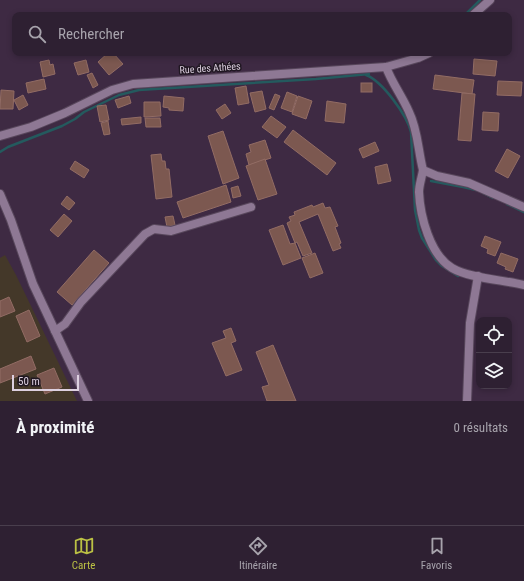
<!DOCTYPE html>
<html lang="fr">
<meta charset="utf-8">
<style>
body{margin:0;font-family:"Roboto Condensed",sans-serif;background:#36283a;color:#f1f3f6}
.controls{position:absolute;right:12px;bottom:12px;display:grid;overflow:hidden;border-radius:8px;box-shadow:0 2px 6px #0003}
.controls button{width:36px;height:36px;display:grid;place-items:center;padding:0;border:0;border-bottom:1px solid #493e4d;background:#2e2032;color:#f1f3f6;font:20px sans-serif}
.scale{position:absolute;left:12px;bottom:10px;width:67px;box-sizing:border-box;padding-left:4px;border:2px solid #ddd0e0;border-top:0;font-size:11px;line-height:14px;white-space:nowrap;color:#ddd0e0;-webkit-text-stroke:3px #201722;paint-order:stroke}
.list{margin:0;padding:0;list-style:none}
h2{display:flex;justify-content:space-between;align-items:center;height:52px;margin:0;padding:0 16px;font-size:17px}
h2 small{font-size:13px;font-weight:400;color:#a7a3ac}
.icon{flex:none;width:22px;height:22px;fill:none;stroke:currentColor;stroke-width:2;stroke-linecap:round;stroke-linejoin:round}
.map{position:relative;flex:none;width:524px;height:401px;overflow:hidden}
.search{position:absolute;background:#2e2032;box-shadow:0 2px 6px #0003;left:12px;right:12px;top:12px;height:44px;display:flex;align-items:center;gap:10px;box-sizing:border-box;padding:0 14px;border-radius:8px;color:#a7a3ac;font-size:15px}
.sheet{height:124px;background:#2e2032}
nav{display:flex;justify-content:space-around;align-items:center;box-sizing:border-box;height:56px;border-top:1px solid #493e4d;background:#2e2032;font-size:11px;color:#a7a3ac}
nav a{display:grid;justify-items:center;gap:2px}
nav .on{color:#bbc044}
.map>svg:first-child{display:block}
.education{fill:#443829}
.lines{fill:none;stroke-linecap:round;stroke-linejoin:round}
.stream{stroke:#245a5e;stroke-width:2.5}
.building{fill:#7c5850;stroke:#926c64}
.street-casing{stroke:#58475c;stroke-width:10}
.street{stroke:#8e7894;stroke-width:8}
.labels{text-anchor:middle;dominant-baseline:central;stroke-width:3;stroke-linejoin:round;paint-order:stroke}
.street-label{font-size:10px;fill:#ddd0e0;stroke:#201722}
</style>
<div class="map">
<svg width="524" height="401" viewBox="0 0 524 401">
<rect width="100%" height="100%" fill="#3e2a43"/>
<polygon class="education" points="5,255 16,275 77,401 0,401 0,258"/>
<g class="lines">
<g class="stream">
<polyline points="465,15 480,0"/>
<polyline points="410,56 416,53"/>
<path d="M366,75C382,81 407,115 411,132L415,210L419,230L422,238L436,260L442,266L458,276"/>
<polyline points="0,152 8,147 62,126 75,119 84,112 119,95 139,90 316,79 369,74"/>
<polyline points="431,181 463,187 476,190"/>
<polyline points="483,193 493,198"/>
<polyline points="507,204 524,212"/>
</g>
</g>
<g class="building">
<polygon points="108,53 113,53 123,64 109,75 98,62"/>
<polygon points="474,59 497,61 495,76 473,74"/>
<polygon points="49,60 50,65 53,64 55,74 43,77 40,62"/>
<polygon points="86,60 89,72 78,75 74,63"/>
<polygon points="92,73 98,85 93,88 87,75"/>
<polygon points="435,75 474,80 472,94 433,89"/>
<polygon points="44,79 46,89 28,93 26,83"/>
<polygon points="498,81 522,82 521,96 497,95"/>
<rect x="361" y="83" width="11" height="9"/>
<polygon points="246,86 249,103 238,105 235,88"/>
<polygon points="1,90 14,91 13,109 0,109"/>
<polygon points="262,91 266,109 255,112 250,93"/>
<polygon points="287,92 297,96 292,112 281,108"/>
<polygon points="462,93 475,94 471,141 458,140"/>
<polygon points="275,94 280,96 274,110 269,108"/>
<polygon points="23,95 28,105 19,110 14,100"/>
<polygon points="129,96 131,103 118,108 115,100"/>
<polygon points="164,96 184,98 183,111 169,110 169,108 163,107"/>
<polygon points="298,96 312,101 306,119 292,114"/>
<polygon points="327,101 346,104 344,123 325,121"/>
<polygon points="144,102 160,102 161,116 144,117"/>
<polygon points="225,104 231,113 222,119 216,110"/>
<polygon points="106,105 109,120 100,122 97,106"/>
<polygon points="483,112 499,113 498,131 482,130"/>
<polygon points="271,116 286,127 277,138 262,127"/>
<polygon points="141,117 141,123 122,125 121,119"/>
<polygon points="145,118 160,118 161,127 146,127"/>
<polygon points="108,121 110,134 104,135 101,123"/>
<polygon points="293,130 336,163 327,175 284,142"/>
<polygon points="223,131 239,178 223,184 208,136"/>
<polygon points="265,140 271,158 249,165 246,154 251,152 249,145"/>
<polygon points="375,142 379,151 363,158 359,149"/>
<polygon points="507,149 520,156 508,178 495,171"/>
<polygon points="161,154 162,161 165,161 166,169 169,169 172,197 156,199 151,155"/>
<polygon points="265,159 277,194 258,200 246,166"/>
<polygon points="75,161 89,170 84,178 70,169"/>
<polygon points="387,164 391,181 378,184 375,167"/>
<polygon points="226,185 231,202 183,218 177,202"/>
<polygon points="238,186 241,196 233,198 231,188"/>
<polygon points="67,196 75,203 69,210 61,204"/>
<polygon points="323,203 325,208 330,207 338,226 335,227 341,243 339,244 341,248 333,251 318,214 299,222 312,253 303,256 297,242 295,243 287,223 291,221 289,217 295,215 294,212 312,205 313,207"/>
<polygon points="64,214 72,221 58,237 50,230"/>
<polygon points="173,216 175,225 167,227 165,217"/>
<polygon points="283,225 290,244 295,243 301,258 283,265 269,230"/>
<polygon points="485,236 501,242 495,256 487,253 488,249 481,246"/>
<polygon points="94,250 109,263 72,305 57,292"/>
<polygon points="315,253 323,273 310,278 302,258"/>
<polygon points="501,253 518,259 513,272 505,269 506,267 497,263"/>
<polygon points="9,297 15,311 0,317 0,301"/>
<polygon points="29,310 40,336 27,342 16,316"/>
<polygon points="231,328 236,341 231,343 242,370 226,376 212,343 226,338 223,331"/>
<polygon points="273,345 296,401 267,401 262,387 269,385 256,352"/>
<polygon points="31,356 36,369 0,383 0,369"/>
<polygon points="54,368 62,387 45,394 37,375"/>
</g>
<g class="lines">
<defs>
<g id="street">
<polyline points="473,15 490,0"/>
<path d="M386,67C392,83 402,96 409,112C418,130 418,151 423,170L437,176L469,183L524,207"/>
<polyline points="0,136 31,127 65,113 112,90 133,84 386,67 418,58 429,53"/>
<path d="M423,170C422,177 419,185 419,192C420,216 430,255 452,268C469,278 504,280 524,285"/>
<polyline points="0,194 11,220 33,284 88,401"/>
<polyline points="55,331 65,324 81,302 145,234 154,229 171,231 251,207"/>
<polyline points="467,401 470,323 478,276"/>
</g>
</defs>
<use href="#street" class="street-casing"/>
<use href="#street" class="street"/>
</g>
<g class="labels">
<g class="street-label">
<text transform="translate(210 68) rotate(-4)">Rue des Athées</text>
</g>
</g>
</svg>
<div class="controls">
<button><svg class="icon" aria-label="locate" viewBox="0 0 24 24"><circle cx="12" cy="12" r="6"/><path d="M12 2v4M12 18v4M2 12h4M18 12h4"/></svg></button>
<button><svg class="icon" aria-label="layers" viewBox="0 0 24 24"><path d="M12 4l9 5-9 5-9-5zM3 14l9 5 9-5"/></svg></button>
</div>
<div class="scale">50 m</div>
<div class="search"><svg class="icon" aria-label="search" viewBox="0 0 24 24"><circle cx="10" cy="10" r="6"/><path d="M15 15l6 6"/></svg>Rechercher</div>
</div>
<section class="sheet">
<h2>À proximité<small>0 résultats</small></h2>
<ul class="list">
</ul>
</section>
<nav>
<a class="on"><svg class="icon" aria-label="map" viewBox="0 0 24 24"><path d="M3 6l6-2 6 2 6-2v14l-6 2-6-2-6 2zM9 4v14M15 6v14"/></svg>Carte</a>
<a><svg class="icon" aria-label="directions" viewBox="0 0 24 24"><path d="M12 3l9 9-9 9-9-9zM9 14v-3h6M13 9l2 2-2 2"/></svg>Itinéraire</a>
<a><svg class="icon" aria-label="saved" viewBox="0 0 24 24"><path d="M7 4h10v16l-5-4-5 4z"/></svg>Favoris</a>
</nav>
